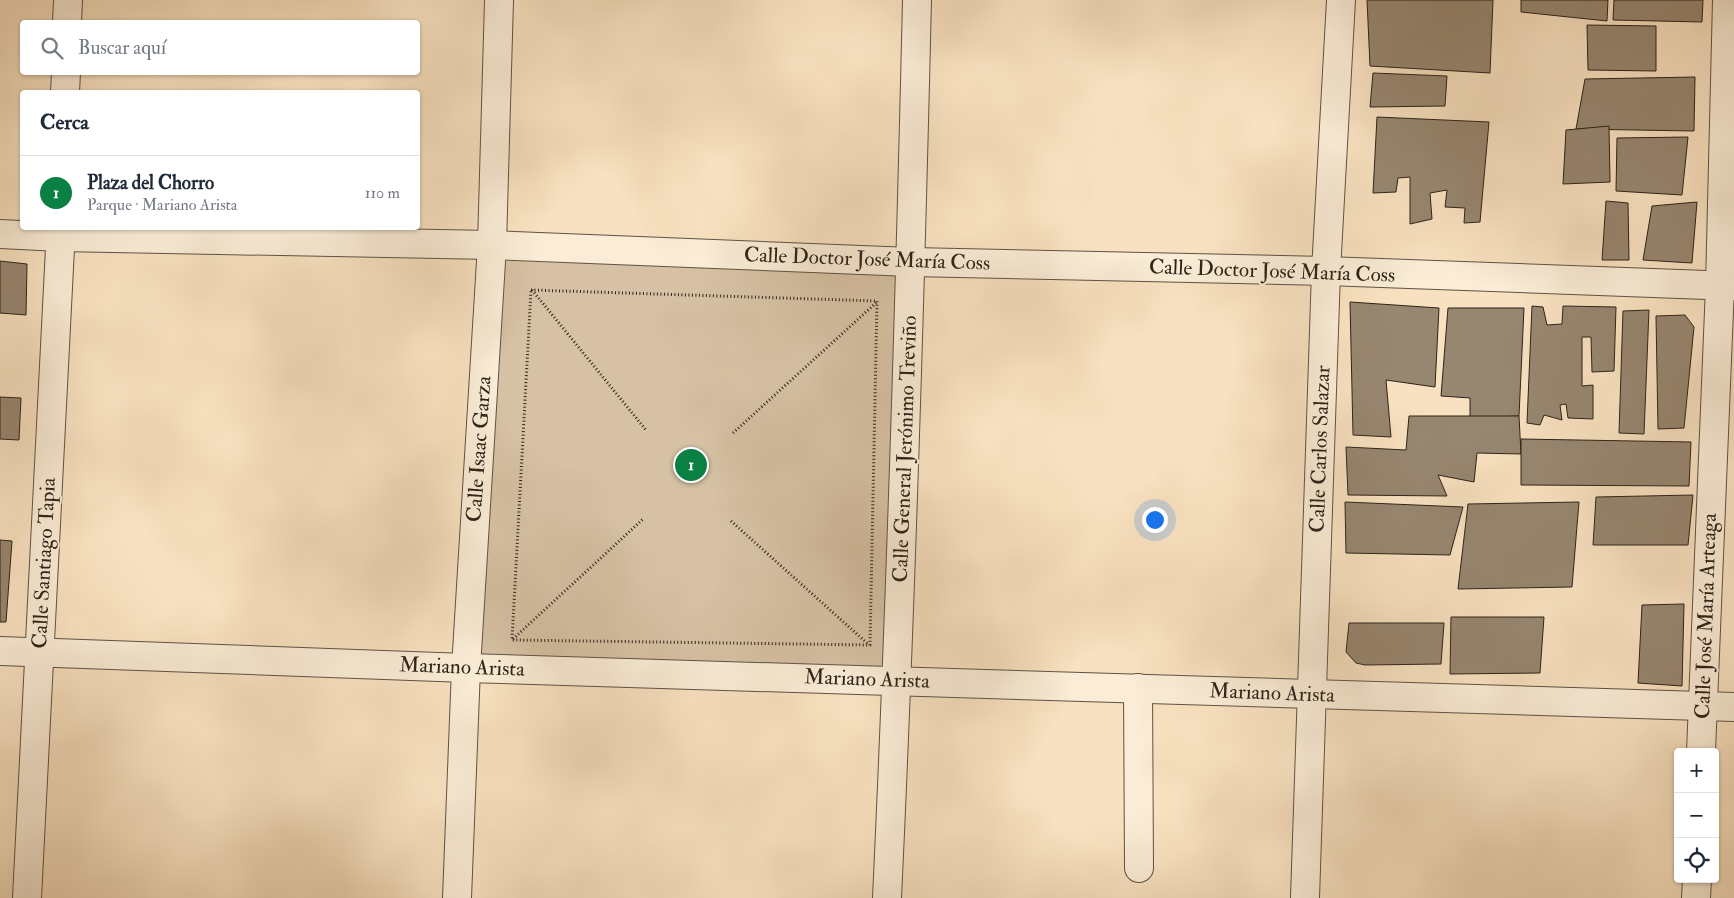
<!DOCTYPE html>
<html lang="es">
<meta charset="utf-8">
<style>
body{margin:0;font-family:"IM FELL Double Pica",serif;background:#f6f6f7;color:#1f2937}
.controls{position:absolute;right:15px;bottom:15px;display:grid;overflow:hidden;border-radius:5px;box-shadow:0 1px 4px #0004}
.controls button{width:45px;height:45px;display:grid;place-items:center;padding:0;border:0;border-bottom:1px solid #e0e1e3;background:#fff;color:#1f2937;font:25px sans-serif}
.you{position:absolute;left:1154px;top:519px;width:18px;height:18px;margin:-12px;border:4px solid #fff;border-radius:50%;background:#1a73e8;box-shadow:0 0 0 8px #1a73e833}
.badge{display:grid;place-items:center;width:32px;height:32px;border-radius:50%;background:#0b8043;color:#fff;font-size:16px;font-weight:700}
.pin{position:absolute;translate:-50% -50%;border:2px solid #fff;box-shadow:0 1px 5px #0006}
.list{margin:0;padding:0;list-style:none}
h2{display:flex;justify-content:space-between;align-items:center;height:65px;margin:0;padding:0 20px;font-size:21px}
h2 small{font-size:16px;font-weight:400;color:#747a83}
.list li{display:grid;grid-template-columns:32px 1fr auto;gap:15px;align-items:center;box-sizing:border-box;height:75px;padding:0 20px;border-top:1px solid #e0e1e3}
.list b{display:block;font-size:19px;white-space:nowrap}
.list p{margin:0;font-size:16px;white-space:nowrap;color:#747a83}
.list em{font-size:16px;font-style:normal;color:#747a83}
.icon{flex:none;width:28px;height:28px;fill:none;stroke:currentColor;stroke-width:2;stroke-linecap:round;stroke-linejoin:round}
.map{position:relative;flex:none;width:1734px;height:898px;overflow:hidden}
.search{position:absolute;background:#fff;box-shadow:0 1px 4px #0004;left:20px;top:20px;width:400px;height:55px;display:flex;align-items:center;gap:12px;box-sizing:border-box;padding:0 18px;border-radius:5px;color:#747a83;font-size:19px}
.panel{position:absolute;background:#fff;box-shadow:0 1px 4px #0004;left:20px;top:90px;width:400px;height:140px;border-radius:5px}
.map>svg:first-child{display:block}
.green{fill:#d6c1a4;stroke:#82725e}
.building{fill:#978670;stroke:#2e2319}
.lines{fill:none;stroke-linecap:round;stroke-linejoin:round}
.minor-casing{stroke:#605243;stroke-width:30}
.path{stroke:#2e2319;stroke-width:3;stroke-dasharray:1 2.5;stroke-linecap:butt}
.minor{stroke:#faecd6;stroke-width:28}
.labels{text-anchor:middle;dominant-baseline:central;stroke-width:4;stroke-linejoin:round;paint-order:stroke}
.street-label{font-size:21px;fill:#2e2319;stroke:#faecd6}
</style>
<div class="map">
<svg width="1734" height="898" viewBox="0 0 1734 898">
<rect width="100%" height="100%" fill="#f8e1c0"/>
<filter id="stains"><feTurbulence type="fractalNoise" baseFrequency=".004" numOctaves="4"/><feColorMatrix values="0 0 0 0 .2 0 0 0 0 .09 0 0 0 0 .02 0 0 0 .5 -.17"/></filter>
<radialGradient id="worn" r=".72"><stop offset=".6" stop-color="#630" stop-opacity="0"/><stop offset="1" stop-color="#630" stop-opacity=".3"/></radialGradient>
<polygon class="green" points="492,245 911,262 897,680 466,668"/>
<g class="building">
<polygon points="1367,0 1493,0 1490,73 1370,66"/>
<polygon points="1521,0 1608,0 1607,21 1521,12"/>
<polygon points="1614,0 1703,0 1702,22 1613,20"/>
<polygon points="1587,25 1656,26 1656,71 1588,70"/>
<polygon points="1373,73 1447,76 1445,106 1370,107"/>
<polygon points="1695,77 1694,131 1576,129 1585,79"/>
<polygon points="1377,117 1489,122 1480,222 1464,223 1465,208 1445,207 1447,190 1430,193 1432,219 1410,224 1410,177 1398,178 1396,192 1373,193"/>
<polygon points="1609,126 1610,182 1563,184 1566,130"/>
<polygon points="1688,137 1682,195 1616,191 1617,138"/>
<polygon points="1606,201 1628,203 1629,260 1602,260"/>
<polygon points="1697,202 1692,263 1643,260 1652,206"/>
<polygon points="0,261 27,264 26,315 0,313"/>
<polygon points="1350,302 1439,308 1435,387 1386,380 1391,437 1353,435"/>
<polygon points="1532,306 1543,307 1547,325 1562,324 1563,306 1616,307 1614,371 1592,372 1591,337 1582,337 1582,386 1593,385 1593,419 1568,418 1566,404 1560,405 1562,420 1544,415 1540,425 1527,423"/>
<polygon points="1448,308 1524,308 1519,416 1470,418 1470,398 1441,396"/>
<polygon points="1649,310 1644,434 1619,433 1623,311"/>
<polygon points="1685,315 1694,327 1684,428 1658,429 1656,316"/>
<polygon points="0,397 21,398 19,440 0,439"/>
<polygon points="1409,416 1519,416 1521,454 1477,453 1474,482 1438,475 1447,496 1348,495 1346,447 1406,450"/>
<polygon points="1521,439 1691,442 1689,486 1521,485"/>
<polygon points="1693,495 1688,545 1593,545 1596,497"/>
<polygon points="1345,502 1463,507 1450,555 1346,553"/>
<polygon points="1579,502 1572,587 1458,589 1468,504"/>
<polygon points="0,540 12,541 6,622 0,622"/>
<polygon points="1684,604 1682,686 1638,683 1642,605"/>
<polygon points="1451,617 1544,617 1540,673 1450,674"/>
<polygon points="1349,623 1444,623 1441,664 1365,665 1356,663 1346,652"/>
</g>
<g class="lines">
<defs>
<g id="minor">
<polyline points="67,22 68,0"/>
<polyline points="65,92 66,72"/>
<polyline points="0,234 60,237 492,245 911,262 1326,271 1734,286"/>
<polyline points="0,651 466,668 1734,707"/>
<polyline points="1138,688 1139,868"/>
<polyline points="1701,752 1720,286 1727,0"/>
<polyline points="27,898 61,228"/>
<polyline points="457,898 466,668 492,245 499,0"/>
<path d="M887,898C901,599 910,299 917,0"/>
<polyline points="1305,898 1326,271 1341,0"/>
<polyline points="1696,898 1697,879"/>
</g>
</defs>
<use href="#minor" class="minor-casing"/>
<g class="path">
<polygon points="531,290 877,301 870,645 512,640"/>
<polyline points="532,290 646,430"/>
<polyline points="733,433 877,302"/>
<polyline points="731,521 868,644"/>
<polyline points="513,639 643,519"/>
</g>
<use href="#minor" class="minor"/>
</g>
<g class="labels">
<g class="street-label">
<text transform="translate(867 259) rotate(2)">Calle Doctor José María Coss</text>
<text transform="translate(1272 271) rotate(2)">Calle Doctor José María Coss</text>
<text transform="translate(479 449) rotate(-86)">Calle Isaac Garza</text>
<text transform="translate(905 449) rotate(-88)">Calle General Jerónimo Treviño</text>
<text transform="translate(1320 449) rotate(-88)">Calle Carlos Salazar</text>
<text transform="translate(44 563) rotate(-87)">Calle Santiago Tapia</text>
<text transform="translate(1706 616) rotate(-88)">Calle José María Arteaga</text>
<text transform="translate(462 667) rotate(2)">Mariano Arista</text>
<text transform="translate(867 679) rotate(2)">Mariano Arista</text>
<text transform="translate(1272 693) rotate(2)">Mariano Arista</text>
</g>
</g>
<rect width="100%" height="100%" filter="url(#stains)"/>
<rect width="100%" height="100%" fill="url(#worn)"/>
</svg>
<div class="controls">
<button>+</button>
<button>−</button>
<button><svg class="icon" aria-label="locate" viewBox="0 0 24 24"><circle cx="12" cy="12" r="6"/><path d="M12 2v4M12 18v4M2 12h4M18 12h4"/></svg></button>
</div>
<div class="you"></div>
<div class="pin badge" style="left:691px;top:465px">1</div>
<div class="search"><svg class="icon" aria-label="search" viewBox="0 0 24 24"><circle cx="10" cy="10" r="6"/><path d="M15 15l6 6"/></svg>Buscar aquí</div>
<section class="panel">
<h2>Cerca<small></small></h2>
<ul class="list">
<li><span class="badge">1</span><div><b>Plaza del Chorro</b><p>Parque · Mariano Arista</p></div><em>110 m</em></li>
</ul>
</section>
</div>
